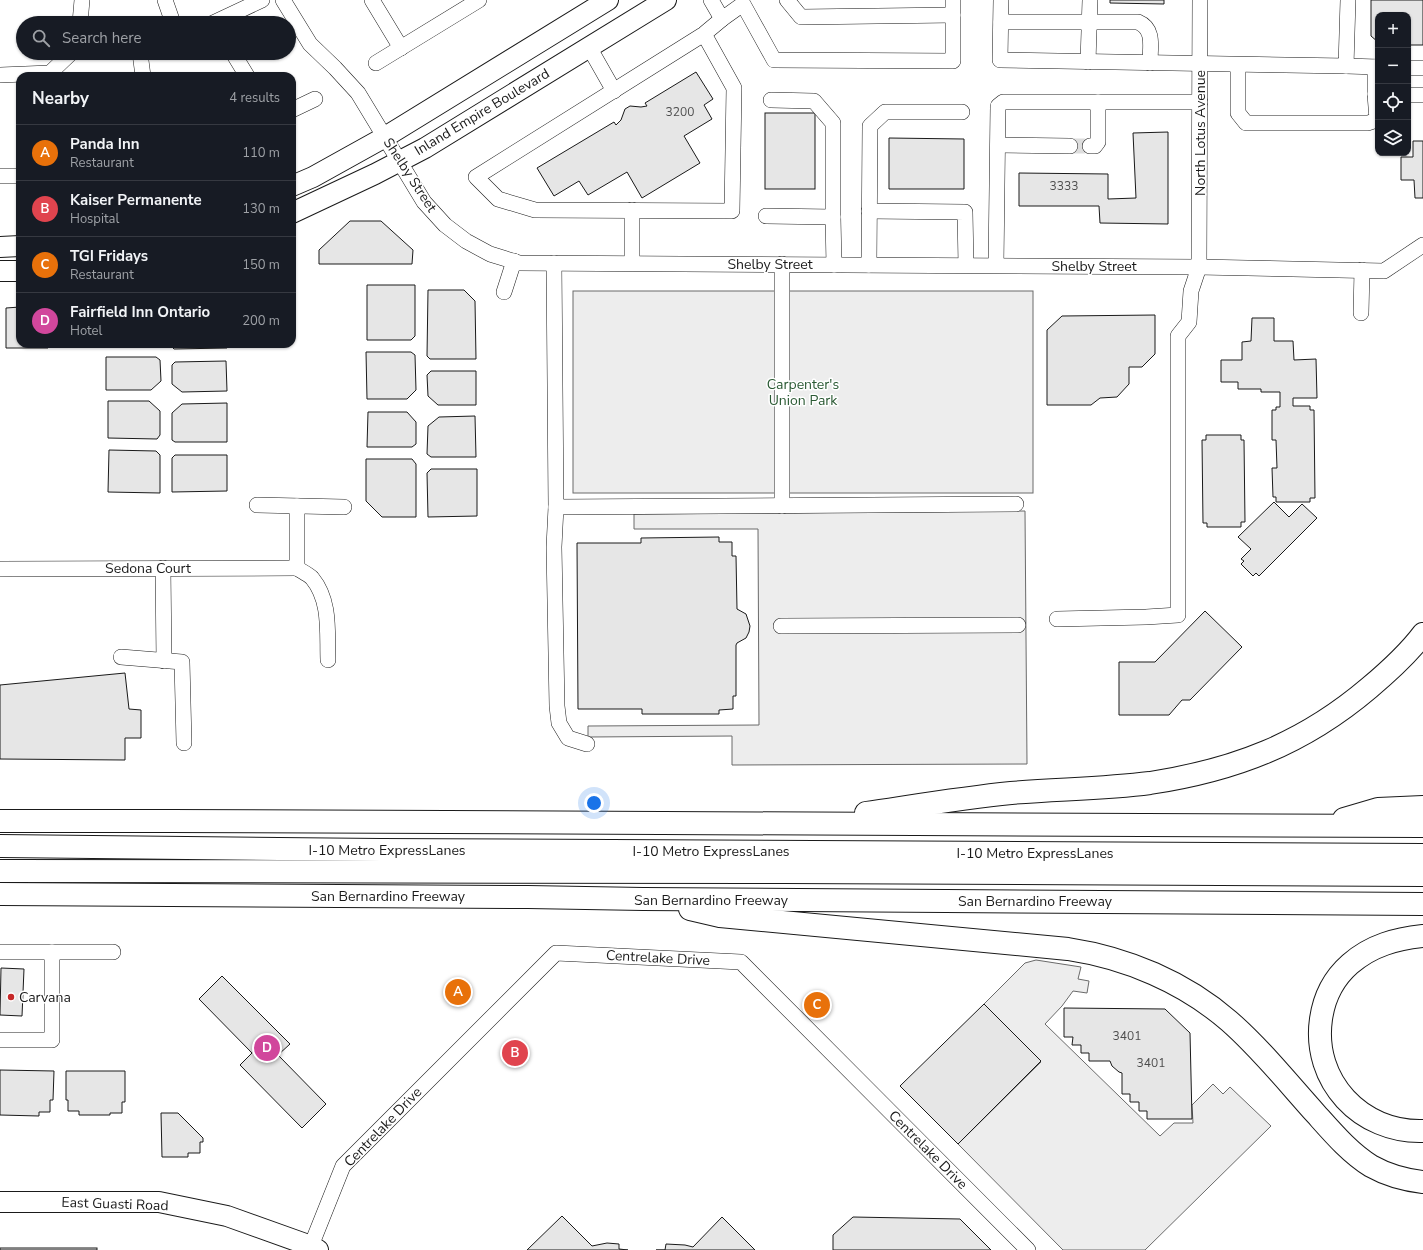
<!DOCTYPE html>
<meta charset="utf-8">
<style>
body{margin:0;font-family:"Nunito Sans",sans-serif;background:#20242c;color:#f1f3f6}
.controls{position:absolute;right:12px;top:12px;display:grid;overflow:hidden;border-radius:8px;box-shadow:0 1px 3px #0004}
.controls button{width:36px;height:36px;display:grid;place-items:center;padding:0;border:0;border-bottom:1px solid #363941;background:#171b24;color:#f1f3f6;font:20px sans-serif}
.you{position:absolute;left:594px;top:803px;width:14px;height:14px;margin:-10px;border:3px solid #fff;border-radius:50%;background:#1a73e8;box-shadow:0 0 0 6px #1a73e833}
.badge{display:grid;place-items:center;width:26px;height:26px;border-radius:50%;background:#c62828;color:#fff;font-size:13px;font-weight:700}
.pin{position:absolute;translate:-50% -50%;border:2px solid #fff;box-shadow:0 1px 4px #0006}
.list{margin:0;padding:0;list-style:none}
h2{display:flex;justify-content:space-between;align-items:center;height:52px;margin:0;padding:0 16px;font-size:17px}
h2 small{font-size:13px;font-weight:400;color:#9ea1a6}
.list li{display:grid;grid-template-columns:26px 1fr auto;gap:12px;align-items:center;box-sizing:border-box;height:56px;padding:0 16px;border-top:1px solid #363941}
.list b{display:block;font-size:15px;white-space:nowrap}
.list p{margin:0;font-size:13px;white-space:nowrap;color:#9ea1a6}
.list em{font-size:13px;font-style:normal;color:#9ea1a6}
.icon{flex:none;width:22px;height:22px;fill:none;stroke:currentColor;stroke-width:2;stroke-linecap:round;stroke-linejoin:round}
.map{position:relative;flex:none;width:1423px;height:1250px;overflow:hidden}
.search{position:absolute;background:#171b24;box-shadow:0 1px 3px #0004;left:16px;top:16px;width:280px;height:44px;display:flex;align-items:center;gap:10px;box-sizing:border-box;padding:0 14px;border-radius:22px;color:#9ea1a6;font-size:15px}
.panel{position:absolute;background:#171b24;box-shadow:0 1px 3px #0004;left:16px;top:72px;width:280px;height:276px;border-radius:12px}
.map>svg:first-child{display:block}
.built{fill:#ededed;stroke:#6a6a6a}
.building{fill:#e6e6e6;stroke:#1a1a1a}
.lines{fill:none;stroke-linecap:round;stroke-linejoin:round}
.minor-tunnel{stroke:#ddd;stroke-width:15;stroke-dasharray:15 8;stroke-linecap:butt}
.minor-casing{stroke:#1a1a1a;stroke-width:16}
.major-casing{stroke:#1a1a1a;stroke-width:22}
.highway-casing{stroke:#1a1a1a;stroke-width:24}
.minor{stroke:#fff;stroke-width:15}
.major{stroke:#fff;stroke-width:20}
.highway{stroke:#fff;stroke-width:22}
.poi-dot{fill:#c62828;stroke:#fff;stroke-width:1.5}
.labels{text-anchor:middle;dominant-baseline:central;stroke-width:3;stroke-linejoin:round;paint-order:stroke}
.number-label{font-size:12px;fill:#4d4d4d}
.street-label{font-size:14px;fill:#1a1a1a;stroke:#fff}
.park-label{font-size:14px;fill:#2b5a34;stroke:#fff}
.poi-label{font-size:14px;fill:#1a1a1a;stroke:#fff;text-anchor:start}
</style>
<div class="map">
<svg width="1423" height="1250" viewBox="0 0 1423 1250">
<rect width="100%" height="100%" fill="#fff"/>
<g class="built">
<rect x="573" y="291" width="460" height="202"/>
<polygon points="1025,511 1027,764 732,765 732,736 588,737 588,726 759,725 758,529 634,529 634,514"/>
<polygon points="1036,960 1081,967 1078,979 1089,981 1087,993 1073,991 1062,1006 1045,1024 1160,1136 1174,1123 1193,1123 1192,1105 1213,1084 1223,1094 1230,1087 1271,1126 1145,1250 1063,1250 958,1144 1041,1062 984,1004 1025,963"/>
</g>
<g class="building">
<polygon points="1110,0 1164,0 1164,4 1110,3"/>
<polygon points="1371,0 1423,0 1423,45 1408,45 1408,15 1378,15 1378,42 1371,36"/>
<polygon points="696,72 713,99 704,105 712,119 684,136 700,163 642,198 627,172 588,195 579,181 554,196 537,168 614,122 616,125 621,120 625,109 630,106 641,107 647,106 645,103"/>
<rect x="765" y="113" width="50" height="76"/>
<polygon points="1168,132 1168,224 1100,223 1099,206 1019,206 1019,173 1108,174 1108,199 1136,198 1133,133"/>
<polygon points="889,138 964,139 964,189 889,189"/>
<polygon points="1413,141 1423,141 1423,198 1415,198 1414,180 1401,180 1401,157 1413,157"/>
<polygon points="350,221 381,221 413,250 412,264 319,264 319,250"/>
<polygon points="367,285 415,285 415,336 411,340 367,340"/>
<polygon points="428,290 464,290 475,301 476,359 430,359 427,356"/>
<polygon points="20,307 20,344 48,344 48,348 6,348 6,308"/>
<polygon points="1155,315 1155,354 1142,367 1129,367 1129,384 1117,397 1100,398 1091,405 1047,405 1047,330 1062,316"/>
<polygon points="1252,318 1274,318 1274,341 1293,341 1294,360 1316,359 1317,398 1293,398 1293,406 1310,406 1310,410 1314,410 1315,498 1310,498 1310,502 1276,502 1276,497 1273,497 1272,468 1277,468 1276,440 1272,440 1272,410 1276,410 1276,407 1280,407 1280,392 1261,392 1261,389 1238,389 1238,382 1221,382 1221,360 1242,360 1242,342 1251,341"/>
<polygon points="109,344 158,344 156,346 109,346"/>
<polygon points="172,344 227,344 227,348 174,349 172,347"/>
<polygon points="366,352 411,352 415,355 416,390 407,399 367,399"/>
<polygon points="106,357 156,357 160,360 161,381 151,390 106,390"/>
<polygon points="226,361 227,391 182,392 172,384 172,365 175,362"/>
<polygon points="431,371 476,371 476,405 438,405 428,396 427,375"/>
<polygon points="108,401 149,401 160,411 160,435 157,439 108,438"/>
<polygon points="227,403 227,442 175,442 172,440 172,413 182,404"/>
<polygon points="368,412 407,412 416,422 416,444 412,447 367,447"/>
<polygon points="475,416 476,457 431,457 427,454 428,426 439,417"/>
<polygon points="1206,435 1241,435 1241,440 1244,440 1245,522 1241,522 1241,527 1207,527 1207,523 1203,523 1202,440 1206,440"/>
<polygon points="109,450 156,451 160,455 160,493 108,492"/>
<polygon points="175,455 227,455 227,491 172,492 172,458"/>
<polygon points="366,459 412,459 416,464 416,517 382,517 366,501"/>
<polygon points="431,469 477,469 477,516 428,517 427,473"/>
<polygon points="1274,502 1289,517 1302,504 1317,518 1259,576 1256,573 1253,576 1241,564 1244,561 1241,559 1251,549 1238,537"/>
<polygon points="719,537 719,542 732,542 732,556 736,556 737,609 746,614 750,626 749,632 746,638 737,643 736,645 736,696 733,696 733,709 719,710 719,714 642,714 642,709 578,709 577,543 641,543 641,538"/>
<polygon points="1205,611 1242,647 1190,700 1182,700 1169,715 1119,715 1119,662 1155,662"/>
<polygon points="125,673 129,709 141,710 141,738 125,738 125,760 0,759 0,685"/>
<polygon points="1,968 24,969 22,1016 0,1015"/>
<polygon points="222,976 290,1044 278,1055 326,1104 302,1128 240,1065 252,1053 199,999"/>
<polygon points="984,1004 1041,1061 958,1144 900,1086"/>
<polygon points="1064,1008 1165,1009 1190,1033 1192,1119 1147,1119 1147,1111 1139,1111 1139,1102 1130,1102 1130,1094 1122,1094 1122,1073 1119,1072 1112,1066 1110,1061 1089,1061 1089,1053 1081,1053 1081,1045 1072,1045 1073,1037 1064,1037"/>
<polygon points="0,1070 54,1071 53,1100 50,1100 50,1112 39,1112 39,1116 0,1115"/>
<polygon points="66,1071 125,1071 125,1102 122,1102 122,1113 110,1113 110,1115 79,1115 79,1111 68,1111 68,1100 66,1100"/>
<polygon points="161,1113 178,1113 203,1138 203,1142 200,1142 200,1153 188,1153 188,1157 162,1157"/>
<polygon points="562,1216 592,1246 607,1243 619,1244 619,1249 628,1250 527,1250"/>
<polygon points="722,1217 755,1250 656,1250 665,1250 666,1244 685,1245 693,1247"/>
<polygon points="853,1217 960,1219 991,1250 833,1250 833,1235"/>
<rect x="0" y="1248" width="97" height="2"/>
</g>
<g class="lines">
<polyline class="minor-tunnel" points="1070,146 1090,146"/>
<defs>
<g id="minor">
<polyline points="165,0 173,23"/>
<polyline points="283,0 310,44 335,68 358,93 424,202 445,225 466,241 490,254 519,263 1199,267 1384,271 1423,245"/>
<polyline points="372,0 401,48"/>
<polyline points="711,0 722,19 743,4 774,60 953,61 953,0"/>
<polyline points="787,0 801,17 953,15"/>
<polyline points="1001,0 1000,60 1346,66 1348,0"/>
<path d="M1001,22H1138C1155,29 1150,47 1150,63"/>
<polyline points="80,23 82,0"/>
<polyline points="213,23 262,0"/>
<polyline points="704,34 734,88 732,211 535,210 498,199 476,177 704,34 722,19"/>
<polyline points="589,47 614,91"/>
<polyline points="140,53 143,76"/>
<polyline points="233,53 247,76"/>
<polyline points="1088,62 1090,0"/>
<polyline points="376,63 479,0"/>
<polyline points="1238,65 1238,113 1246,123 1368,123 1377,120 1375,94"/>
<polyline points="1346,66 1378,67"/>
<polyline points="1375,67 1375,94 1378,94"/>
<polyline points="1408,68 1423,68"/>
<polyline points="0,75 50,73 71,53"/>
<polyline points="1408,95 1423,95"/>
<polyline points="771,100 814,101 833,123 833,217 834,265"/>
<polyline points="292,110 315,99"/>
<polyline points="998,145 1070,146"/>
<polyline points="1090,146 1095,146 1098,142 1098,102"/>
<polyline points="0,176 20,176"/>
<polyline points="632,210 632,263"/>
<polyline points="869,211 965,212 966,265"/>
<polyline points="766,216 833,217"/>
<polyline points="554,263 556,507 1016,504"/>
<polyline points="782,264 782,506"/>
<polyline points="869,265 870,126 885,112 962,112"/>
<polyline points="996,265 998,106 1003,102 1200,102"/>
<polyline points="504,292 514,261"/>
<polyline points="1361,313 1362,270"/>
<polyline points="257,505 344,507"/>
<polyline points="556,507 554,547 557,706 559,723 568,738 587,744"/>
<polyline points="163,568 164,661"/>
<path d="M297,568C301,571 308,574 312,578C331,601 327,632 328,660"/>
<polyline points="297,568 297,506"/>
<polyline points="0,569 297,568"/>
<polyline points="1057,619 1146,617 1178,615 1178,336 1189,322 1191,291 1199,267 1200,0"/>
<polyline points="781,626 1018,625"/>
<polyline points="121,657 182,662 184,743"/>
<polyline points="0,952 113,952"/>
<polyline points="0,1040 52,1040 52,952"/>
<polyline points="311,1246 343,1166 556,953 741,962 1028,1250"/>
</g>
<g id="major">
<polyline points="292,186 313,177 385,137 608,0"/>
<polyline points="292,213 375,174 425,148 666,0"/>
<polyline points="0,247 20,246"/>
<polyline points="0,271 20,271"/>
<polyline points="0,1202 159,1202 227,1216 311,1246 318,1250"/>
</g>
<g id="highway">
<path d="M866,813C914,806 962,798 1011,793C1057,789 1103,789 1150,783C1235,770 1303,744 1369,688C1388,672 1408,654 1423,634"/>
<polyline points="1344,819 1378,809 1423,807"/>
<polyline points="0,821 167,821 1423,826"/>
<polyline points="0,846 380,850 1423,855"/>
<polyline points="0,871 785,872 1423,875"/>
<polyline points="0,894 528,897 643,899 1423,904"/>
<path d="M690,909L720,916L1068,949C1127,958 1184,982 1229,1021C1261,1049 1288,1083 1316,1114C1333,1133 1350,1153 1371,1166C1387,1175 1405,1180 1423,1182"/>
<path d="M1423,936C1396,939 1372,945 1350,964C1334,978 1324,998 1321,1019C1312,1081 1361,1133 1423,1131"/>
</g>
</defs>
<use href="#minor" class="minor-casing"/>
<use href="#major" class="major-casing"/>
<use href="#highway" class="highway-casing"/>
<use href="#minor" class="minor"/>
<use href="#major" class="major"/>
<use href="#highway" class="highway"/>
</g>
<circle class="poi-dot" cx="11" cy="997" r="4"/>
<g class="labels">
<g class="number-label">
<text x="680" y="112">3200</text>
<text x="1064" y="186">3333</text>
<text x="1127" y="1036">3401</text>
<text x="1151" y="1063">3401</text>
</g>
<g class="street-label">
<text transform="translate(482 112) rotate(-31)">Inland Empire Boulevard</text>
<text transform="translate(1200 133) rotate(-90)">North Lotus Avenue</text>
<text transform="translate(410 175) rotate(57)">Shelby Street</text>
<text x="770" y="264">Shelby Street</text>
<text x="1094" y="266">Shelby Street</text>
<text x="148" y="568">Sedona Court</text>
<text x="387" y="850">I-10 Metro ExpressLanes</text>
<text x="711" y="851">I-10 Metro ExpressLanes</text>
<text x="1035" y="853">I-10 Metro ExpressLanes</text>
<text x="388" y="896">San Bernardino Freeway</text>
<text x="711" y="900">San Bernardino Freeway</text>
<text x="1035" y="901">San Bernardino Freeway</text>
<text transform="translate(658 958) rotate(3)">Centrelake Drive</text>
<text transform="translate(383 1127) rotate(-46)">Centrelake Drive</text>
<text transform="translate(928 1150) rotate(45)">Centrelake Drive</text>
<text transform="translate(115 1204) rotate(2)">East Guasti Road</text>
</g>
<g class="park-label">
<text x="803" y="384">Carpenter's<tspan x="803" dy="16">Union Park</tspan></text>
</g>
<g class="poi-label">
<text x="19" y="997">Carvana</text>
</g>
</g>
</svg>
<div class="controls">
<button>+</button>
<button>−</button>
<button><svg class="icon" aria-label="locate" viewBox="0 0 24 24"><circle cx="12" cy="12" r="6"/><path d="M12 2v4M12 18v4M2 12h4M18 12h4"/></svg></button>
<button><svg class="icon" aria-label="layers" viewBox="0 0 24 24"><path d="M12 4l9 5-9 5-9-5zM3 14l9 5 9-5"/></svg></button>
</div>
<div class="you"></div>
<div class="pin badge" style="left:458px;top:992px;background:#e8710a">A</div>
<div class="pin badge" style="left:515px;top:1053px;background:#e0444e">B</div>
<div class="pin badge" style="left:817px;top:1005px;background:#e8710a">C</div>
<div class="pin badge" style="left:267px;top:1048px;background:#d1479c">D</div>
<div class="search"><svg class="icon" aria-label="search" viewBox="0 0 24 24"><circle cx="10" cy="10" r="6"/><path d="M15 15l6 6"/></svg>Search here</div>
<section class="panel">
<h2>Nearby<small>4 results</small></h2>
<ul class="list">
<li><span class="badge" style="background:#e8710a">A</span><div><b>Panda Inn</b><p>Restaurant</p></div><em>110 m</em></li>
<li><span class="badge" style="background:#e0444e">B</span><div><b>Kaiser Permanente</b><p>Hospital</p></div><em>130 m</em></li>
<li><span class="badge" style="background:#e8710a">C</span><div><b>TGI Fridays</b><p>Restaurant</p></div><em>150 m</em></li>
<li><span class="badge" style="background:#d1479c">D</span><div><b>Fairfield Inn Ontario</b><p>Hotel</p></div><em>200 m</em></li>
</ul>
</section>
</div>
